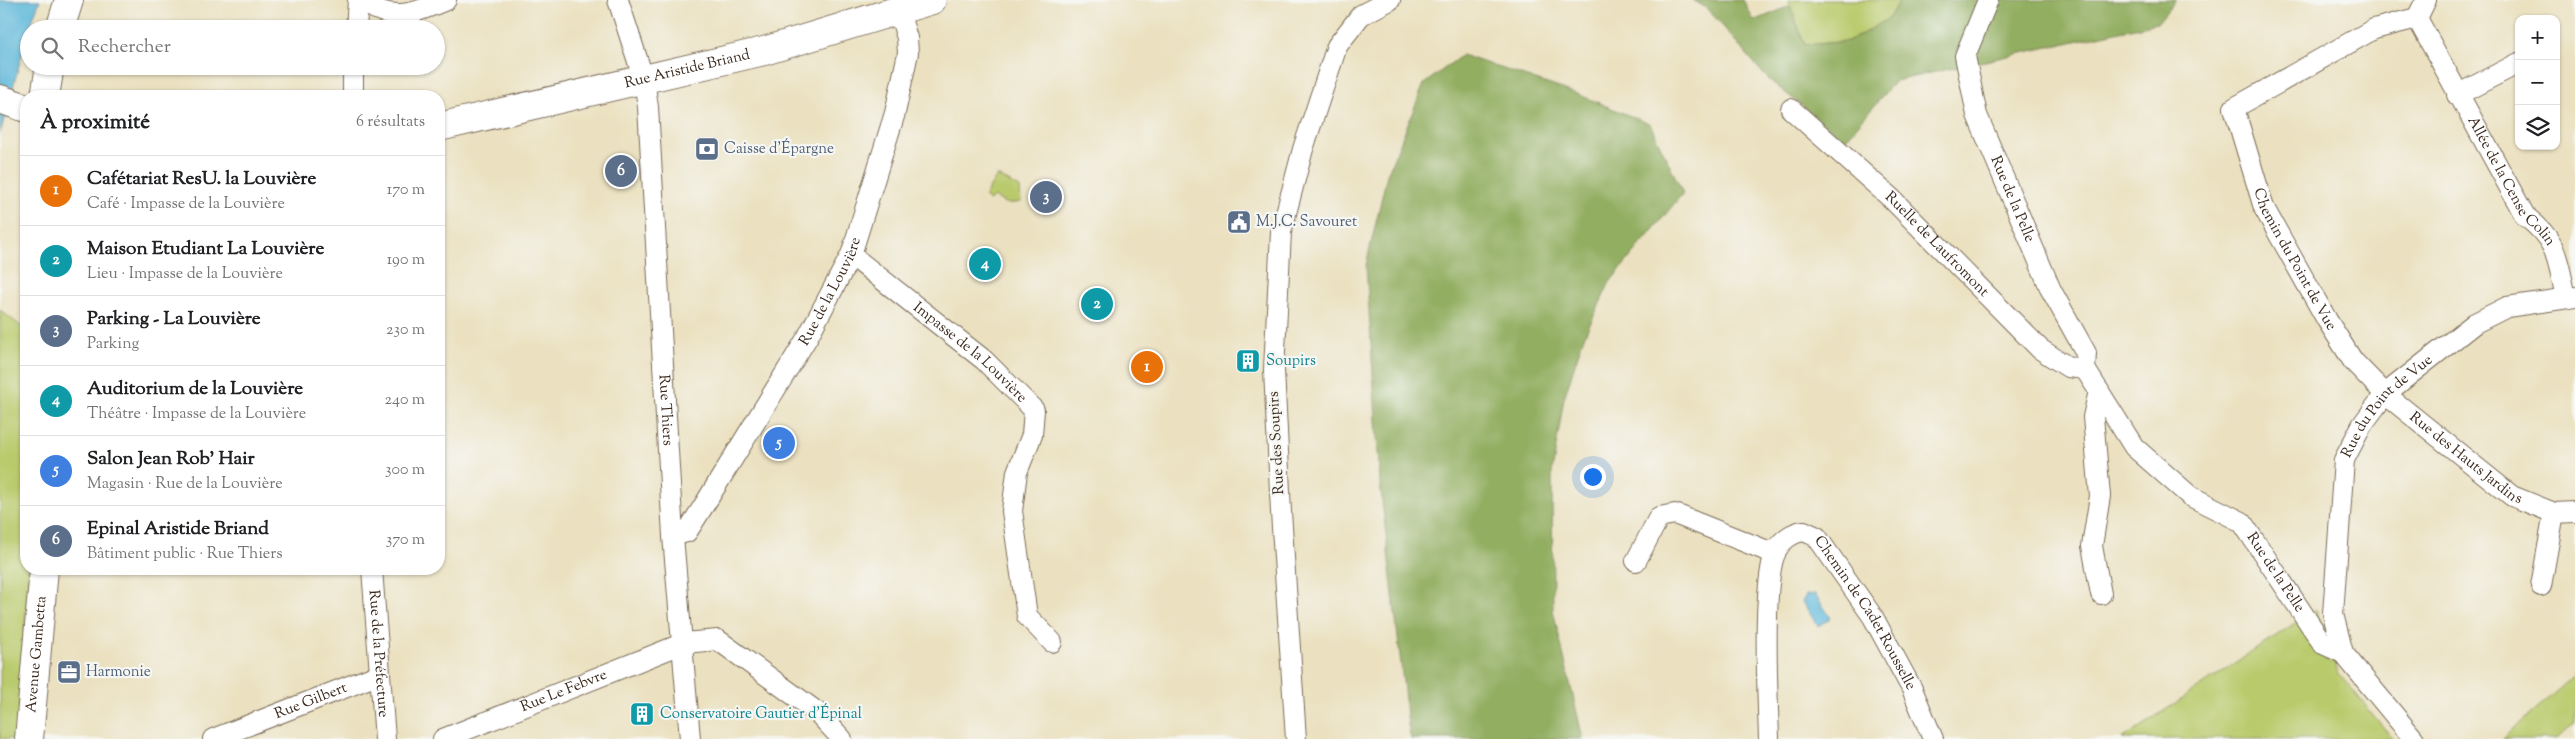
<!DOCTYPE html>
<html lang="fr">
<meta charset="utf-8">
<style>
body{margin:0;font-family:"Sorts Mill Goudy",serif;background:#f6f6f6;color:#202124}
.controls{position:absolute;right:15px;top:15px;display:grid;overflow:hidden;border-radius:10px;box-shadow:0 1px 4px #0004}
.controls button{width:45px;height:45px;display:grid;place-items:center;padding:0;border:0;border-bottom:1px solid #e0e0e0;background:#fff;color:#202124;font:25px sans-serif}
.you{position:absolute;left:1592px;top:476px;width:18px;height:18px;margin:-12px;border:4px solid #fff;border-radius:50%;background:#1a73e8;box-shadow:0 0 0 8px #1a73e833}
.badge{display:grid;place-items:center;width:32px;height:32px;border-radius:50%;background:#7c3aed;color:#fff;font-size:16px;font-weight:700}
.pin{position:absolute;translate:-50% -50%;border:2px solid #fff;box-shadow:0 1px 5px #0006}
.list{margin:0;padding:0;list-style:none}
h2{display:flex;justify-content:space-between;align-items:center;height:65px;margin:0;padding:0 20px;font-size:21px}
h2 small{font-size:16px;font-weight:400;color:#757577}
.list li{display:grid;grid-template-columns:32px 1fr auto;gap:15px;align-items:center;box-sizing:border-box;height:70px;padding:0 20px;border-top:1px solid #e0e0e0}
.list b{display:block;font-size:19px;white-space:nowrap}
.list p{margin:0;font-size:16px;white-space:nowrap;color:#757577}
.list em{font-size:16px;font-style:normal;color:#757577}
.icon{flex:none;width:28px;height:28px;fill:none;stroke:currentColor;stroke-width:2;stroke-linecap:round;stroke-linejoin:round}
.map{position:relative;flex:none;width:2575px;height:739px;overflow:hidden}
.search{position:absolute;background:#fff;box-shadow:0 1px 4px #0004;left:20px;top:20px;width:425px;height:55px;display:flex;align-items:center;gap:12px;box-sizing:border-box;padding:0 18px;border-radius:28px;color:#757577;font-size:19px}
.panel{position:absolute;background:#fff;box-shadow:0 1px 4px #0004;left:20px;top:90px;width:425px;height:485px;border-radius:20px}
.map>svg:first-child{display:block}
.green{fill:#b9ca6c;stroke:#7a7a45}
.forest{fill:#92ae60;stroke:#666c3f}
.water{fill:#5cb7da;stroke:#4c707c}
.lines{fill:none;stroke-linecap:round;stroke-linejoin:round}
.street-casing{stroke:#796a57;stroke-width:22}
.secondary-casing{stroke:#796a57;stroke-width:30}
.street{stroke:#fff;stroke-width:20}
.secondary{stroke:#fff;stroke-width:28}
.labels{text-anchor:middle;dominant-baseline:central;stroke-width:4.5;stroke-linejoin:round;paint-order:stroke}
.street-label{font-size:15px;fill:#3b2a1e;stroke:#f6f6f2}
.service-label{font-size:15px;fill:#4e5e75;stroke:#f6f6f2;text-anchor:start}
.culture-label{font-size:15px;fill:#0d838f;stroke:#f6f6f2;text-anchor:start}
</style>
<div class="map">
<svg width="2575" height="739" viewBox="0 0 2575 739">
<rect width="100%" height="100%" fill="#f6f6f2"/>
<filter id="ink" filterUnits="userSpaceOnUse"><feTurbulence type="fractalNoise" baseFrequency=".02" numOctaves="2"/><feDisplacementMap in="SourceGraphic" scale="10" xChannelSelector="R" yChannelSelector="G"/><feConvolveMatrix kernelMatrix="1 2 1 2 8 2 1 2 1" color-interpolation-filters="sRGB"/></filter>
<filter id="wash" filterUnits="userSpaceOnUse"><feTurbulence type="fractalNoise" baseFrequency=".0096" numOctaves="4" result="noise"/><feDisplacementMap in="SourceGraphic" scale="20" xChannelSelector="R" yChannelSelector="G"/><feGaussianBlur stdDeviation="1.12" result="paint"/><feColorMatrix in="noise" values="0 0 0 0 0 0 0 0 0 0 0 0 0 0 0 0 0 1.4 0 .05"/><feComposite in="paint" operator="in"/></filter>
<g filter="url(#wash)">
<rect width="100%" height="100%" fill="#ebe1c0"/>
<g class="green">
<polygon points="1788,0 1900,0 1888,19 1850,41 1805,45"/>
<polygon points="997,176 1020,188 1021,202 1007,204 994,197 990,201 984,197"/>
<polygon points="0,310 26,330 26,569 29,569 17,739 0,739"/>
<polygon points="2316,609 2338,672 2393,739 2122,739"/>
<polygon points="2575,675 2575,723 2555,739 2502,739"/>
</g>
<g class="forest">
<polygon points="1693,0 1743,0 1754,21 1790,6 1805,45 1850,41 1888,19 1900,0 2176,0 2157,23 1895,81 1845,140 1767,78 1708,9"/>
<polygon points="1462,55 1577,94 1650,124 1683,193 1610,282 1583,339 1564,398 1552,472 1553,610 1583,739 1411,739 1408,725 1380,483 1366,265 1387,175 1424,84"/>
</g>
<g class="water">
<polygon points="0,0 40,0 29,29 0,134"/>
<polygon points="1815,594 1831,618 1818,626 1802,602 1806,595"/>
</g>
</g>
<g filter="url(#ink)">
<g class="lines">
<defs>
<g id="street">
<path d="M360,0C393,23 412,14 446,0"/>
<path id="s1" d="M618,0L644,80L648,107L673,536L690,739"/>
<path id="s2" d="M1988,0L1965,56L1977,115L2051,290L2086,353L2085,369L2134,447L2190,496L2242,522L2323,644L2343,653"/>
<path id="s3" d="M2426,0L2417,18L2374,29L2234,108L2264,208L2327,320L2353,361L2385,394L2512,496L2554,513L2575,512"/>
<path id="s4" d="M2417,18L2525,216C2558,241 2557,258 2566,297"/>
<polyline points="356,29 358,0"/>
<polyline points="2457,95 2519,63"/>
<polyline points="353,96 353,66"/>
<path id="s5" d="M1791,109L1892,199L2040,349L2068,367L2085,369"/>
<path id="s6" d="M851,255L984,360L1034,410L1032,435L1017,472L1012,511L1027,616L1052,642"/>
<polyline points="2099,391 2093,417 2100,496 2092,546 2101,594"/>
<path id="s7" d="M673,536L687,532L706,502L807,338L851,255L895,113L908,53L907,38L899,12"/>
<polyline points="1636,561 1659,517 1675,514 1775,554"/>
<path id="s8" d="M372,569L385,739"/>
<polyline points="2541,586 2554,513"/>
<path id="s9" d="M213,739L380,674"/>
<path id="s10" d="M443,739L684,643L718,640L817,712L842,739"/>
<polyline points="1296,739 1281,512 1274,370 1281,232 1303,149 1337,46 1361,15 1390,0"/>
<path id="s11" d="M1769,739C1768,701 1761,577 1777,549C1782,540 1793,532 1804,531L1817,537L1873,617L1912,689L1933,739"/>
<path id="s12" d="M2414,739L2343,653L2333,614L2344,460L2362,425L2385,394L2475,323L2507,307L2575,297"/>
</g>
<g id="secondary">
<polyline points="60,29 69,0"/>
<polyline points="45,96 50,66"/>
<polyline points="0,99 26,108"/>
<path id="s13" d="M439,127L764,51L932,0"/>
<path id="s14" d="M29,739L44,569"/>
</g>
</defs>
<use href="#street" class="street-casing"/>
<use href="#secondary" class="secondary-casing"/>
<use href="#street" class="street"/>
<use href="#secondary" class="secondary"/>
</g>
</g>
<defs>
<symbol id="bank-square" viewBox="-11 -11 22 22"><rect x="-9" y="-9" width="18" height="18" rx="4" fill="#5c6f8a" stroke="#f6f6f2"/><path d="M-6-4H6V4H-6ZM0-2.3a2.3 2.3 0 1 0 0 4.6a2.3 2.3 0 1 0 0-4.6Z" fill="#fff"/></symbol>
<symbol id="civic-square" viewBox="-11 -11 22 22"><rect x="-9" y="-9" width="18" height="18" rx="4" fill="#5c6f8a" stroke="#f6f6f2"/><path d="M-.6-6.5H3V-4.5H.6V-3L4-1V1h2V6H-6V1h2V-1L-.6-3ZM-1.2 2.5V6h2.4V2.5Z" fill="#fff"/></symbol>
<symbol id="building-square" viewBox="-11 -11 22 22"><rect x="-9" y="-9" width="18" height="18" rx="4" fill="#0f9aa8" stroke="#f6f6f2"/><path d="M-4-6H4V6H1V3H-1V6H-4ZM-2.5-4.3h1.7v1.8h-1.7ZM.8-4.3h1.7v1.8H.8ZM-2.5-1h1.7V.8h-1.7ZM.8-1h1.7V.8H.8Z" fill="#fff"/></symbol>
<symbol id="office-square" viewBox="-11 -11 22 22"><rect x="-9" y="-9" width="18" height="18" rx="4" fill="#5c6f8a" stroke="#f6f6f2"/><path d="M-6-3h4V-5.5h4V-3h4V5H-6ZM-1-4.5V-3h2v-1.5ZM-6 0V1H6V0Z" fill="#fff"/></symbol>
</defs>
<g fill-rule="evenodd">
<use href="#bank-square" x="693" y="135" width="28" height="28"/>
<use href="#civic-square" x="1225" y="208" width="28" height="28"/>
<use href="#building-square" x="1234" y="347" width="28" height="28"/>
<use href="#office-square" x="55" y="658" width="28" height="28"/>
<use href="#building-square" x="628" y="700" width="28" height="28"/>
</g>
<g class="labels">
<g class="street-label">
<text stroke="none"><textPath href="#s13" startOffset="255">Rue Aristide Briand</textPath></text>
<text stroke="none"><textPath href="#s4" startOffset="189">Allée de la Cense Colin</textPath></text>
<text stroke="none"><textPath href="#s2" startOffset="212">Rue de la Pelle</textPath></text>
<text stroke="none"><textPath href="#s5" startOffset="199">Ruelle de Laufromont</textPath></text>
<text stroke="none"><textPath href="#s3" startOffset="389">Chemin du Point de Vue</textPath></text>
<text stroke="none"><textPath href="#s7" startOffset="295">Rue de la Louvière</textPath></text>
<text stroke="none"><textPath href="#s6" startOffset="154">Impasse de la Louvière</textPath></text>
<text stroke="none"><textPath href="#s12" startOffset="376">Rue du Point de Vue</textPath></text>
<text stroke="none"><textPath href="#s1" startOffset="415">Rue Thiers</textPath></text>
<text transform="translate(1277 443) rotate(-93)">Rue des Soupirs</text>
<text stroke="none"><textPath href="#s3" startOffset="656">Rue des Hauts Jardins</textPath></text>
<text stroke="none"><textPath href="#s2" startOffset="684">Rue de la Pelle</textPath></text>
<text stroke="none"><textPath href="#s11" startOffset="329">Chemin de Cadet Rousselle</textPath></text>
<text stroke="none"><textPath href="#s14" startOffset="85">Avenue Gambetta</textPath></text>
<text stroke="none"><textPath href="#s8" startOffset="85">Rue de la Préfecture</textPath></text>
<text stroke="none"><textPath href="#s10" startOffset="130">Rue Le Febvre</textPath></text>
<text stroke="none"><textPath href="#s9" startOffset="105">Rue Gilbert</textPath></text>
</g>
<g class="service-label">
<text x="724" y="149">Caisse d'Épargne</text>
<text x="1256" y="222">M.J.C. Savouret</text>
<text x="86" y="672">Harmonie</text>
</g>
<g class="culture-label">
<text x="1266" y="361">Soupirs</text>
<text x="660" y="714">Conservatoire Gautier d'Épinal</text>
</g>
</g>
</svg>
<div class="controls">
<button>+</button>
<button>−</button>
<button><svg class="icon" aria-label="layers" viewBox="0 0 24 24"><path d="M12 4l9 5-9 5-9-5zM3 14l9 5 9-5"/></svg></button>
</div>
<div class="you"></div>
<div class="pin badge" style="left:1147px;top:367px;background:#e8710a">1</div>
<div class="pin badge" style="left:1097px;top:304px;background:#0f9aa8">2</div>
<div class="pin badge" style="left:1046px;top:197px;background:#5c6f8a">3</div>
<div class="pin badge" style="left:985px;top:264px;background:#0f9aa8">4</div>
<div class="pin badge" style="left:779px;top:443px;background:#3f7fe0">5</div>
<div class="pin badge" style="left:621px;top:171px;background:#5c6f8a">6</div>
<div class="search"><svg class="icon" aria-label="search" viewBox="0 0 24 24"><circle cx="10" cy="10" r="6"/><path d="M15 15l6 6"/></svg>Rechercher</div>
<section class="panel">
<h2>À proximité<small>6 résultats</small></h2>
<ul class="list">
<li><span class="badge" style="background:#e8710a">1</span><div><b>Cafétariat ResU. la Louvière</b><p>Café · Impasse de la Louvière</p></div><em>170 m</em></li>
<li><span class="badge" style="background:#0f9aa8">2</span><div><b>Maison Etudiant La Louvière</b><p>Lieu · Impasse de la Louvière</p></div><em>190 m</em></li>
<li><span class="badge" style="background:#5c6f8a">3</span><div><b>Parking - La Louvière</b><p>Parking</p></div><em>230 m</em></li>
<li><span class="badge" style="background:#0f9aa8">4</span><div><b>Auditorium de la Louvière</b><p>Théâtre · Impasse de la Louvière</p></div><em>240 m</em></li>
<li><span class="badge" style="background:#3f7fe0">5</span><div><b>Salon Jean Rob' Hair</b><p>Magasin · Rue de la Louvière</p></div><em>300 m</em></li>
<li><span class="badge" style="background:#5c6f8a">6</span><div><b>Epinal Aristide Briand</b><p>Bâtiment public · Rue Thiers</p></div><em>370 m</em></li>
</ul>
</section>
</div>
